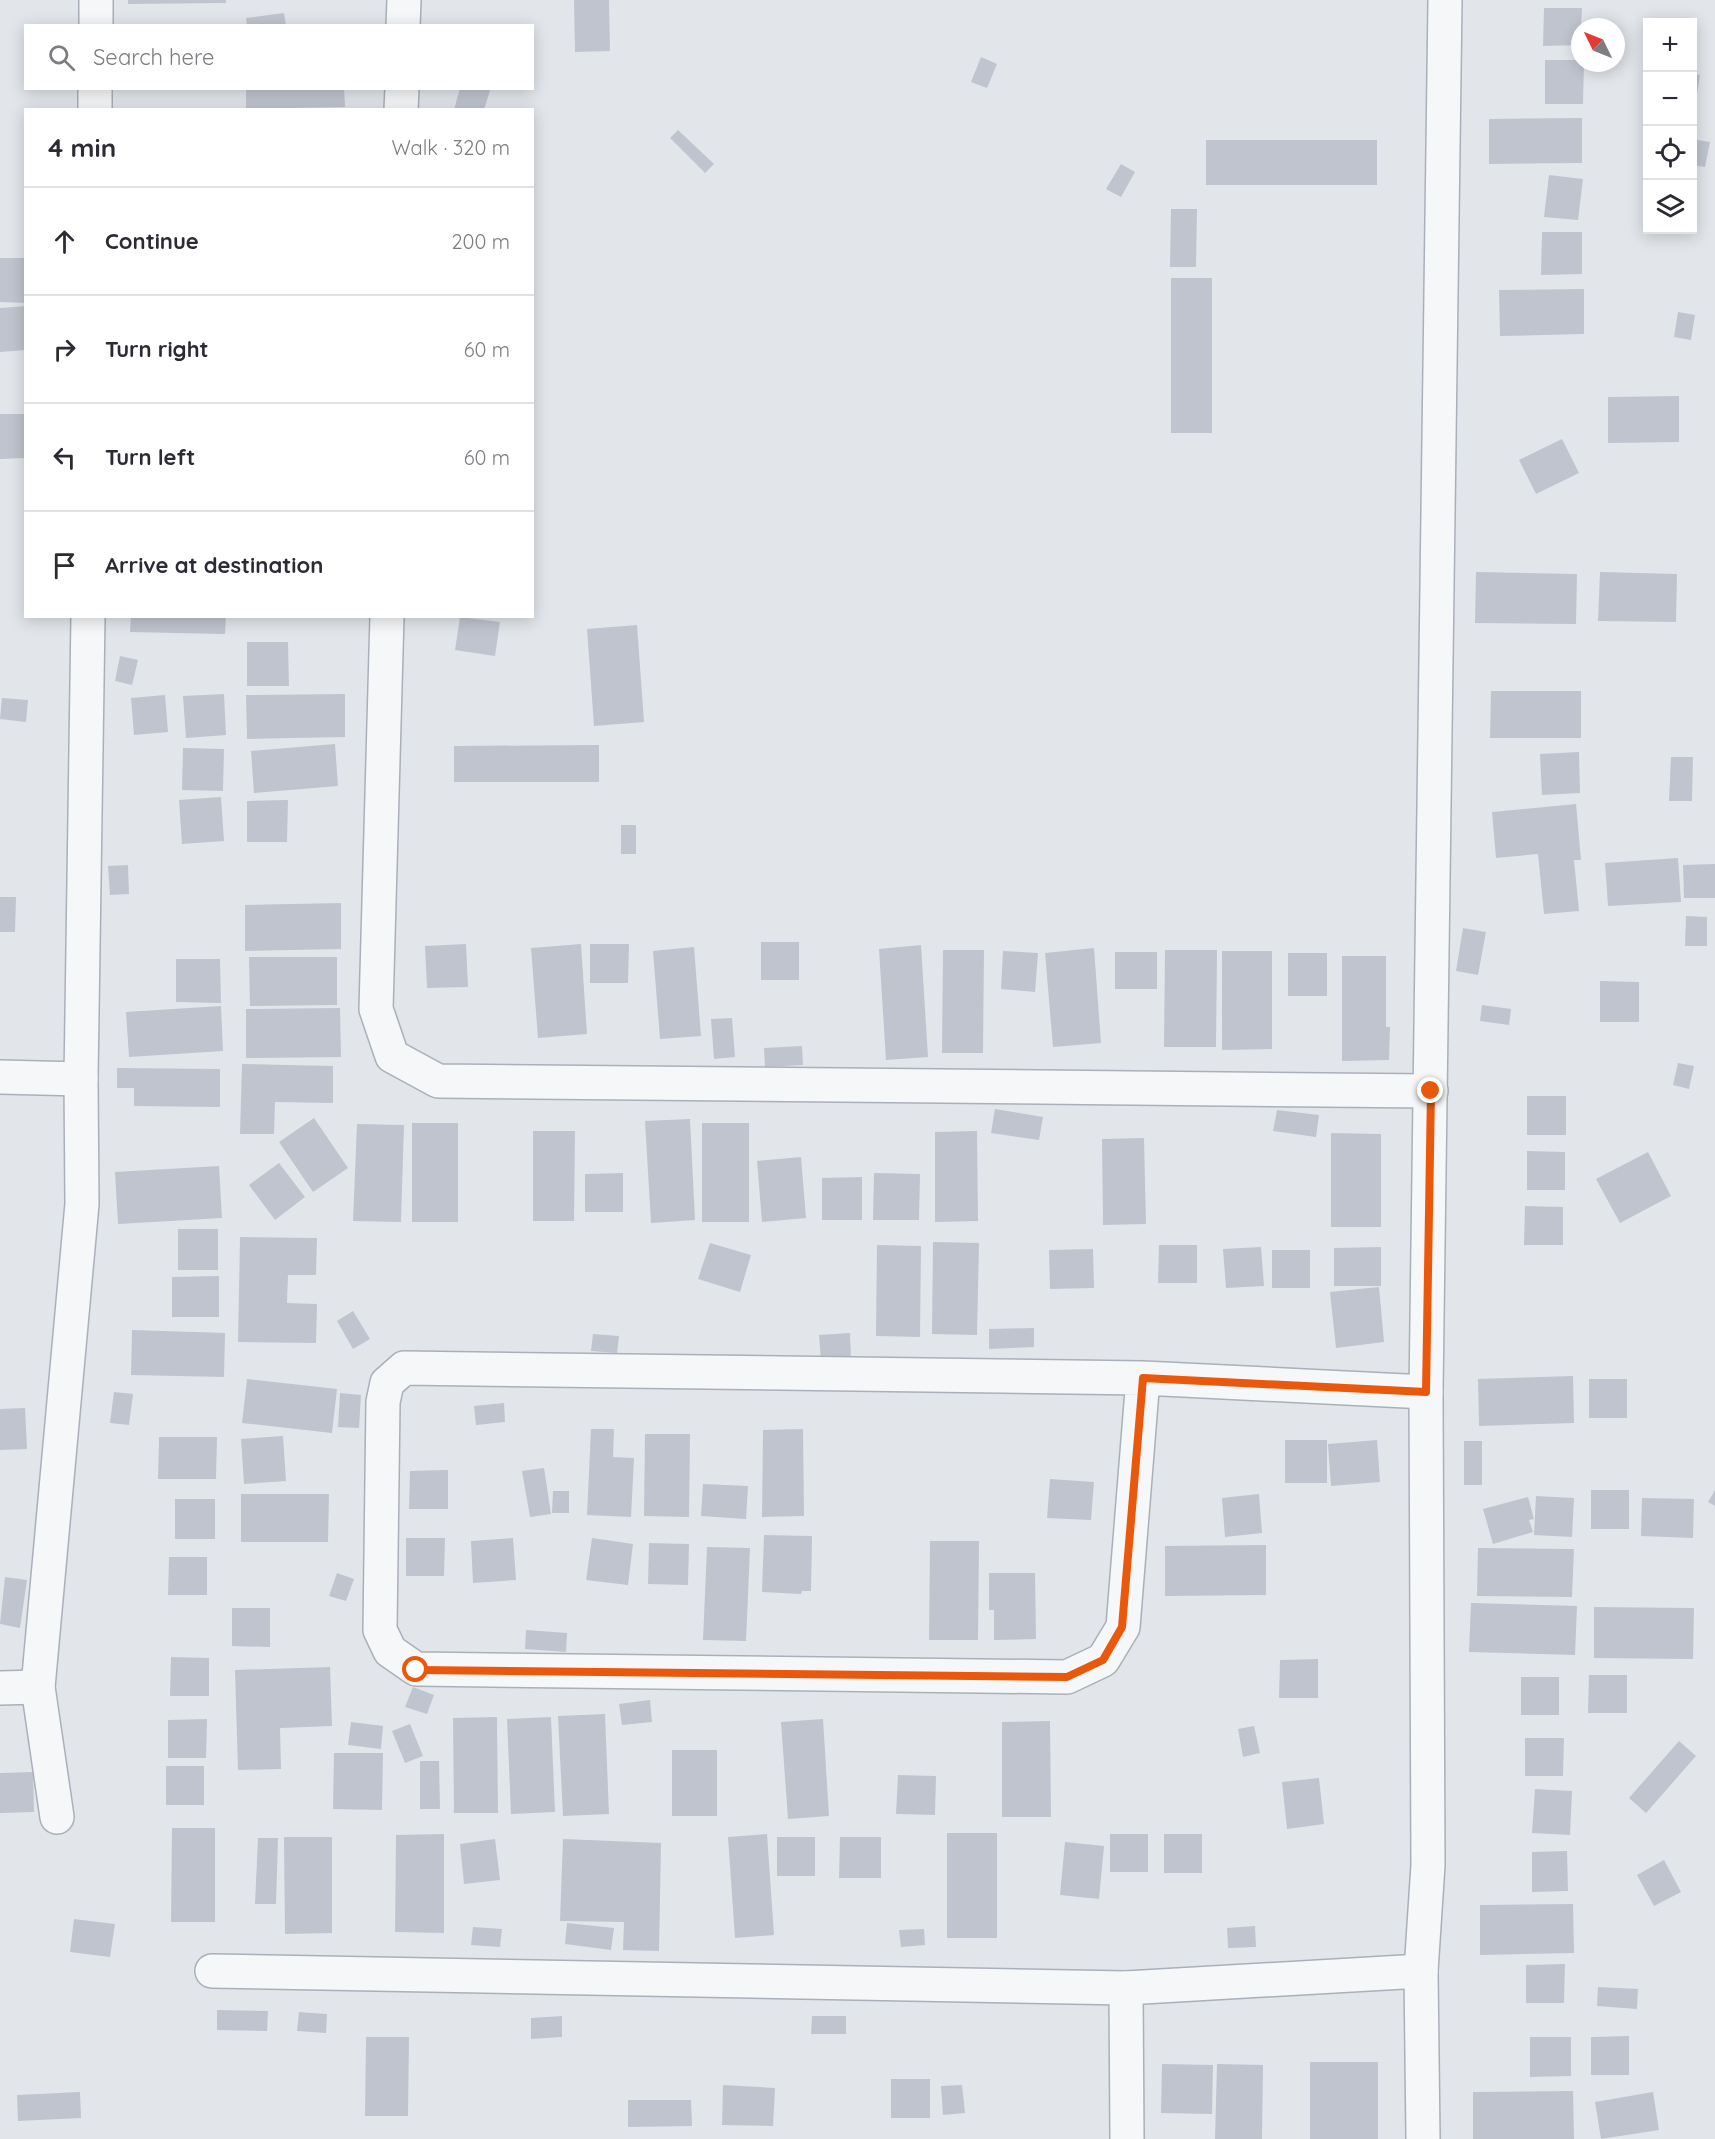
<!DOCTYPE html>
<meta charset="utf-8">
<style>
body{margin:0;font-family:Quicksand,sans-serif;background:#f2f2f3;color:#2b2b33}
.controls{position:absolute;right:18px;top:18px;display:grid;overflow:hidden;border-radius:0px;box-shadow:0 3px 15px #0003}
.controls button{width:54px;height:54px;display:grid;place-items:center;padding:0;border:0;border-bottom:2px solid #e1e1e2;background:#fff;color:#2b2b33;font:30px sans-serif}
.compass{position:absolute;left:1571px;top:18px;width:54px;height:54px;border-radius:50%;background:#fff;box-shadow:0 3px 15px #0003;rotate:313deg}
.stop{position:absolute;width:18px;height:18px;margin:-14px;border:4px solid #ea580c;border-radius:50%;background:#fff}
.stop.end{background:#ea580c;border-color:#fff;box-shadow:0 2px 6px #0008}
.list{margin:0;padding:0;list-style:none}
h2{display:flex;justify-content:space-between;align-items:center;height:78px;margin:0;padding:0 24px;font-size:26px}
h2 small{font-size:20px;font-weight:400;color:#7c7c81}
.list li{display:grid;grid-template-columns:39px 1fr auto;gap:18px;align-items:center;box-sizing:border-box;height:108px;padding:0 24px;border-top:2px solid #e1e1e2}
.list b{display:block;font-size:22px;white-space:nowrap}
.list em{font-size:20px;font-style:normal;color:#7c7c81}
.icon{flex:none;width:33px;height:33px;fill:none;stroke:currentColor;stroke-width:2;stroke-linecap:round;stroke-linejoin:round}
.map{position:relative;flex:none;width:1715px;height:2139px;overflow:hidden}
.search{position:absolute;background:#fff;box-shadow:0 3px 15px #0003;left:24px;top:24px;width:510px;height:66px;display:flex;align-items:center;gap:15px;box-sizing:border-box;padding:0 21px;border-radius:0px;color:#7c7c81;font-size:22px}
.panel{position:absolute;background:#fff;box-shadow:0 3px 15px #0003;left:24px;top:108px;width:510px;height:510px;border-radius:0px}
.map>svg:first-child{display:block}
.building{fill:#bfc4cf}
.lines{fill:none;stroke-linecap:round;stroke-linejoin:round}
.street-casing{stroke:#aab0b9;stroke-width:36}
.street{stroke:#f5f7f9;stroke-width:33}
.route{stroke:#ea580c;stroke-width:8}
</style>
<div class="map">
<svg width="1715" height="2139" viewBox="0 0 1715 2139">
<rect width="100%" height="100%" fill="#e2e6eb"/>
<g class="building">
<polygon points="128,0 226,0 226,3 128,4"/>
<polygon points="574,0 609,0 610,51 575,52"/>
<polygon points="1544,8 1582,8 1580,45 1543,46"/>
<polygon points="284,13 286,26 247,26 246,18"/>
<polygon points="981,57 997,64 987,88 971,82"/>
<polygon points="1545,60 1580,60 1580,63 1584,63 1583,104 1545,104"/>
<polygon points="1692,74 1700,75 1695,107 1692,107"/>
<polygon points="246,88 344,88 345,107 246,109"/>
<polygon points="460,88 490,90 484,110 454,110"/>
<polygon points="1582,118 1582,163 1489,164 1489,119"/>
<polygon points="678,130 714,164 705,173 670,138"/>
<polygon points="1692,139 1710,142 1705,167 1692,165"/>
<rect x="1206" y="140" width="171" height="45"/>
<polygon points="1121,164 1135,172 1121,197 1106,189"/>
<polygon points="1549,175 1583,179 1578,220 1544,217"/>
<polygon points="1171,209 1197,209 1196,267 1170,267"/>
<polygon points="1542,232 1582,232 1582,274 1541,275"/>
<polygon points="0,258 26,258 26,303 0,302"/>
<rect x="1171" y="278" width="41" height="155"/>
<polygon points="1584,289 1584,334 1500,336 1499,290"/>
<polygon points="26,306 26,350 0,352 0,308"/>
<polygon points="1678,312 1695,315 1691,340 1674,337"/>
<polygon points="1679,396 1679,442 1608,443 1608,397"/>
<polygon points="0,414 26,414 26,458 0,459"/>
<polygon points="1562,439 1579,473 1536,494 1519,460"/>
<polygon points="1476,572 1577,574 1576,624 1475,623"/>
<polygon points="1600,572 1677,574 1676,622 1598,621"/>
<polygon points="131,616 226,616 225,634 130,632"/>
<polygon points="460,617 500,622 495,656 455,650"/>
<polygon points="637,625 644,722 594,726 587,629"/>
<polygon points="247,642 288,642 289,686 247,686"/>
<polygon points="120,656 138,660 132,685 115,681"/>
<polygon points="1491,691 1581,691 1581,738 1490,738"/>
<polygon points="224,694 226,735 186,738 183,696"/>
<polygon points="345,694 345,737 247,739 246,695"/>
<polygon points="165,695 168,732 134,735 131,698"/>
<polygon points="2,698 28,700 26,722 0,719"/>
<polygon points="335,744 338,786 254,793 251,751"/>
<polygon points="599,745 599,782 454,782 454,746"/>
<polygon points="183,748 224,749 223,791 182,790"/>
<polygon points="1579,752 1580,793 1542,795 1540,754"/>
<polygon points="1671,757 1693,757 1692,801 1669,801"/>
<polygon points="221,797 224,841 182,844 179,800"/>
<polygon points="288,800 287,842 247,842 247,801"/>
<polygon points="1576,804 1581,860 1574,860 1579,911 1544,914 1538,854 1496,858 1492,812"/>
<rect x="621" y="825" width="15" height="29"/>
<polygon points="1678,858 1681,902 1608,906 1605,863"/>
<polygon points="1715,864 1715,898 1684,898 1683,865"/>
<polygon points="128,865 129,894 110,895 108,866"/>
<polygon points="0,897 16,897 15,932 0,932"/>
<polygon points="341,903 341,949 245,951 245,905"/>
<polygon points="1686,916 1707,917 1707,946 1685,946"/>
<polygon points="1463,928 1486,932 1478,975 1456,971"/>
<rect x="761" y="942" width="38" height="38"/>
<polygon points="466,944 468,987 427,988 425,946"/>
<polygon points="581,944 587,1034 538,1038 531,948"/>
<polygon points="590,944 629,944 628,983 590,983"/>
<polygon points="921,945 928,1057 886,1060 879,949"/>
<polygon points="694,947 701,1036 660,1039 653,951"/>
<polygon points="1094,948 1101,1043 1053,1047 1045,953"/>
<polygon points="943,950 984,950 983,1053 942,1053"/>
<polygon points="1165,950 1217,950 1216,1047 1164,1047"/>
<polygon points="1003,951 1038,953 1035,992 1001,989"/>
<polygon points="1222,951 1272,951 1272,1049 1222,1050"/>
<rect x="1115" y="952" width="42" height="37"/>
<rect x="1288" y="953" width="39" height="43"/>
<polygon points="1342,956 1386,956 1386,1027 1390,1027 1389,1060 1342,1061"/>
<polygon points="249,957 337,957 337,1005 250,1006"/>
<polygon points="176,959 220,959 221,1003 176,1002"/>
<polygon points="1600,981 1639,982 1639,1022 1600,1022"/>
<polygon points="1482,1005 1511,1009 1509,1025 1480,1021"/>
<polygon points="221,1006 223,1051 129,1057 126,1012"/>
<polygon points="340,1008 341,1057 246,1058 246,1009"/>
<polygon points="732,1018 735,1057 714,1059 711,1019"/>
<polygon points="802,1046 803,1065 765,1067 764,1048"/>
<polygon points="1678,1063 1694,1066 1689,1089 1673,1085"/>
<polygon points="242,1064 333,1066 333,1103 275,1102 274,1134 240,1134"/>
<polygon points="117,1068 220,1069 220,1107 134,1106 134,1088 117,1088"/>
<rect x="1527" y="1096" width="39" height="39"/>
<polygon points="995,1109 1043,1117 1039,1140 991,1133"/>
<polygon points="1277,1110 1319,1115 1316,1137 1273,1131"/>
<polygon points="314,1118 348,1168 313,1192 279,1142"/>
<polygon points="690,1119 695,1220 651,1223 645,1121"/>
<rect x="412" y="1123" width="46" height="99"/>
<rect x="702" y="1123" width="47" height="99"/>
<polygon points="357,1124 404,1125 401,1222 353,1221"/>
<polygon points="533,1131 575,1131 574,1221 533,1221"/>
<polygon points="977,1131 978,1221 935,1222 935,1132"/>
<polygon points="1331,1133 1381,1134 1381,1227 1331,1227"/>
<polygon points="1144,1138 1146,1224 1103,1225 1102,1139"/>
<polygon points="1527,1151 1565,1152 1565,1190 1527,1190"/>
<polygon points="1648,1152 1671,1196 1620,1223 1596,1179"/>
<polygon points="801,1157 806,1218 762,1222 757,1161"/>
<polygon points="279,1163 305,1197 275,1220 249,1185"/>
<polygon points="219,1166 222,1218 118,1224 115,1172"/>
<polygon points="623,1173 623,1212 585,1212 585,1174"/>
<polygon points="874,1173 920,1174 919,1220 873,1220"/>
<polygon points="862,1177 862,1220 822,1220 822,1178"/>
<polygon points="1525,1206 1563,1207 1563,1245 1524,1245"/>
<rect x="178" y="1229" width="40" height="41"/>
<polygon points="240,1237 317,1238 316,1275 288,1275 287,1303 317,1304 316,1343 238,1342"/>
<polygon points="933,1242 979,1243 977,1335 932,1334"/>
<polygon points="710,1243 751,1255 740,1292 698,1279"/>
<polygon points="877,1245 921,1246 920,1337 876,1336"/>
<polygon points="1159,1245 1197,1245 1197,1283 1158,1283"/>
<polygon points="1261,1247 1264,1286 1226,1288 1223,1249"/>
<polygon points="1381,1247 1381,1286 1334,1286 1334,1248"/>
<polygon points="1093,1249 1094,1288 1050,1289 1049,1250"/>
<rect x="1272" y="1250" width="38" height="38"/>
<polygon points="219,1276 219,1317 172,1317 172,1277"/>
<polygon points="1379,1287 1384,1342 1336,1348 1330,1292"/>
<polygon points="353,1311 370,1339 353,1349 337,1321"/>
<polygon points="1034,1328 1034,1347 989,1349 989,1329"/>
<polygon points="132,1330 225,1333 224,1377 131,1375"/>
<polygon points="850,1333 851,1359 821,1361 819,1335"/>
<polygon points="593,1334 619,1336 617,1353 591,1351"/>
<polygon points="1573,1376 1574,1423 1479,1426 1478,1379"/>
<polygon points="247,1379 337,1389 332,1433 242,1423"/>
<rect x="1589" y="1379" width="38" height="39"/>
<polygon points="114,1392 133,1394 129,1425 110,1423"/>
<polygon points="340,1393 361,1395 359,1428 338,1427"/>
<polygon points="504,1403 505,1422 476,1425 474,1406"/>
<polygon points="25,1408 27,1449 0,1450 0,1409"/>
<polygon points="591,1429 614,1429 613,1457 634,1458 631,1517 587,1515"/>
<polygon points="803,1429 804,1516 762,1517 763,1430"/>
<polygon points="645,1434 690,1434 689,1517 644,1516"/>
<polygon points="283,1436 286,1481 244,1484 241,1439"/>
<polygon points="159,1437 217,1437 216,1479 158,1479"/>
<rect x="1285" y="1440" width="42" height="43"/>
<polygon points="1377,1440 1380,1482 1331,1486 1328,1444"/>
<rect x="1464" y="1441" width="18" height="44"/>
<polygon points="544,1468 551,1514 530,1517 522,1471"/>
<polygon points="448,1470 448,1509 409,1509 410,1471"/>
<polygon points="1050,1479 1094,1482 1091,1520 1047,1518"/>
<polygon points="703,1484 748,1486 746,1519 701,1516"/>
<rect x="1591" y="1490" width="38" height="39"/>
<polygon points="1715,1490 1715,1506 1708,1502"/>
<polygon points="553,1491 569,1491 569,1513 552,1513"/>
<polygon points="241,1494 329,1494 328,1542 241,1542"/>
<polygon points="1259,1494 1262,1533 1225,1537 1222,1498"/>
<polygon points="1536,1496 1574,1498 1572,1537 1534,1535"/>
<polygon points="1528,1497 1534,1519 1529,1520 1533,1532 1493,1544 1483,1509"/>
<polygon points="1642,1498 1694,1499 1693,1538 1641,1536"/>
<rect x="175" y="1499" width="40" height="40"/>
<polygon points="764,1535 812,1536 811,1591 802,1591 801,1594 762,1592"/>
<polygon points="406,1538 445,1538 444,1576 406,1576"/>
<polygon points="513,1538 516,1580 473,1583 471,1541"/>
<polygon points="592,1538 633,1544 628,1585 586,1580"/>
<polygon points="930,1541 979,1541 978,1640 929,1640"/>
<polygon points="649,1543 689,1544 688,1585 648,1584"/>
<polygon points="1266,1545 1266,1595 1165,1596 1165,1546"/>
<polygon points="707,1547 750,1548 746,1641 703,1640"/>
<polygon points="1478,1548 1574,1549 1572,1597 1477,1596"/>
<polygon points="169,1557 207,1557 207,1595 168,1595"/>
<polygon points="337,1573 354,1579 346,1601 329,1596"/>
<polygon points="989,1573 1035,1573 1036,1639 994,1640 994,1610 989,1610"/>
<polygon points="5,1577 27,1580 20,1628 0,1624"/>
<polygon points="1471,1603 1577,1606 1575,1655 1469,1652"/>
<polygon points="1594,1607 1694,1608 1693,1659 1594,1658"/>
<polygon points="232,1608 270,1608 270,1647 232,1646"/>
<polygon points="526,1630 567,1633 566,1652 525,1649"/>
<polygon points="171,1657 209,1658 209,1696 170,1696"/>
<polygon points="1318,1659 1318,1698 1279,1698 1280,1660"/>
<polygon points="330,1667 332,1726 280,1728 281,1769 238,1770 235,1670"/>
<polygon points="1589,1675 1627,1675 1627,1713 1588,1713"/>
<rect x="1521" y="1677" width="38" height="38"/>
<polygon points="413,1687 434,1695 427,1714 405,1707"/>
<polygon points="650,1700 652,1722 622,1725 619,1704"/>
<polygon points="605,1714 609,1814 563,1816 558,1716"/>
<polygon points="497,1717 498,1813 454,1813 453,1718"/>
<polygon points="551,1717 555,1812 511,1814 507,1719"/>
<polygon points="207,1719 206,1758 168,1758 168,1720"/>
<polygon points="823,1719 829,1816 788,1819 781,1722"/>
<polygon points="1050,1721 1051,1817 1002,1817 1002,1722"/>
<polygon points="351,1722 383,1726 381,1749 348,1745"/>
<polygon points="410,1724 423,1756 405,1763 392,1731"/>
<polygon points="1254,1726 1260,1753 1243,1757 1238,1729"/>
<polygon points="1525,1738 1564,1738 1563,1776 1525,1776"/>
<polygon points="1679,1741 1696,1756 1646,1813 1629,1798"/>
<rect x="672" y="1750" width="45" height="66"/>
<polygon points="334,1753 383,1753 382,1810 333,1809"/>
<polygon points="420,1761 439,1761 440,1809 420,1809"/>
<rect x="166" y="1766" width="38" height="39"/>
<polygon points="33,1772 34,1812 0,1813 0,1773"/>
<polygon points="898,1775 936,1776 935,1815 896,1814"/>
<polygon points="1319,1778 1324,1824 1287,1829 1282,1782"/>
<polygon points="1535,1789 1572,1791 1570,1835 1532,1833"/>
<polygon points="172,1828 215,1828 215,1922 171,1922"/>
<rect x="947" y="1833" width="50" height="105"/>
<polygon points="444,1834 444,1933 395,1932 396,1835"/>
<polygon points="767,1834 774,1935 735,1938 728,1837"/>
<rect x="1110" y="1834" width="38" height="38"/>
<rect x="1164" y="1834" width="38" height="39"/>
<polygon points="284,1837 332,1837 332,1933 285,1934"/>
<rect x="777" y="1837" width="38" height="39"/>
<polygon points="840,1837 881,1837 881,1878 839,1878"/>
<polygon points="258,1838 278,1838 276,1904 255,1904"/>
<polygon points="495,1839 500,1880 464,1884 460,1844"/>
<polygon points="563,1839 661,1843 659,1951 623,1950 624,1922 560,1921"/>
<polygon points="1065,1842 1104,1846 1099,1899 1060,1895"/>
<polygon points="1567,1851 1568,1891 1532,1892 1532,1852"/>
<polygon points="1664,1860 1681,1892 1654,1906 1637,1875"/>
<polygon points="1573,1904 1574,1953 1480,1955 1480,1905"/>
<polygon points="74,1919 115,1924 110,1957 70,1952"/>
<polygon points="567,1923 614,1928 611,1950 565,1944"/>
<polygon points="1255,1926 1256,1947 1228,1948 1227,1928"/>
<polygon points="473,1927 502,1929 500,1947 471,1945"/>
<polygon points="924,1929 925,1945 901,1947 899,1930"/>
<polygon points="1565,1964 1564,2003 1526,2003 1526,1965"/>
<polygon points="1598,1987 1638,1989 1637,2009 1597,2006"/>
<polygon points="217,2010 268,2011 267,2031 217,2030"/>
<polygon points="299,2012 327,2014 326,2033 297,2031"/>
<polygon points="562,2016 562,2037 531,2039 531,2018"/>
<polygon points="812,2016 846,2016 846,2034 811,2034"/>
<polygon points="1629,2036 1629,2075 1591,2075 1591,2037"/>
<polygon points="366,2037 409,2037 408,2116 365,2116"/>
<polygon points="1530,2037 1571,2037 1571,2076 1530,2077"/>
<rect x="1310" y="2062" width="68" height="77"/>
<polygon points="1162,2064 1213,2065 1212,2114 1161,2113"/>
<polygon points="1217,2064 1263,2065 1262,2139 1215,2139"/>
<rect x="891" y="2079" width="39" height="39"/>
<polygon points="723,2085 775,2088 773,2126 722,2125"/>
<polygon points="962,2085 965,2113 943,2115 941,2086"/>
<polygon points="1573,2091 1574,2139 1473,2139 1473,2092"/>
<polygon points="80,2092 81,2118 18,2121 17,2095"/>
<polygon points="1653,2092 1659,2130 1601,2139 1595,2102"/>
<polygon points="628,2100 691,2100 692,2126 628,2127"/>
</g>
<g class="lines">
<defs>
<g id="street">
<polyline points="96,26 96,0"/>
<polyline points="403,26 404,0"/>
<polyline points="95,110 95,88"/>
<polyline points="401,110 402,88"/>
<polyline points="387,616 376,1009 392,1056 438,1081 1431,1091"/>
<polyline points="0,1077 81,1079"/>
<polyline points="1143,1378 1123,1627 1103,1660 1067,1677 416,1669 390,1651 380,1630 383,1402 387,1383 404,1368 1143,1378 1426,1392"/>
<polyline points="0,1688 38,1687"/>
<polyline points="57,1817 38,1687 82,1204 81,1079 88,616"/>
<polyline points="212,1971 1126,1988 1421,1971"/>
<polyline points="1126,1988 1127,2139"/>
<polyline points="1423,2139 1421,1971 1428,1865 1426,1392 1445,0"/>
</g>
</defs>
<use href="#street" class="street-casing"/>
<use href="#street" class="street"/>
</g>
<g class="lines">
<polyline class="route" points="416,1670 1067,1677 1103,1660 1122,1627 1143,1378 1426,1392 1431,1091"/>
</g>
</svg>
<div class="controls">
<button>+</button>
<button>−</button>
<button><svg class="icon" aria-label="locate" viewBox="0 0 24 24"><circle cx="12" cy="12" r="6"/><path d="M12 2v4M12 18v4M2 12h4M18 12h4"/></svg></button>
<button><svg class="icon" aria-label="layers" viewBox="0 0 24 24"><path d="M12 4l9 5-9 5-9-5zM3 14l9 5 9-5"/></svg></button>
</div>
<svg class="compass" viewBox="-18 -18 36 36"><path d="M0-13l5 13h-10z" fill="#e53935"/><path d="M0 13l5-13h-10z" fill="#7c7c81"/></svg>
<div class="stop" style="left:416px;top:1670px"></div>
<div class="stop end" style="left:1431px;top:1091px"></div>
<div class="search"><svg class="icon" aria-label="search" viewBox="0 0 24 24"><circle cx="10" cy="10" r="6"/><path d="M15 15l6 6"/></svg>Search here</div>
<section class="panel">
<h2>4 min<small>Walk · 320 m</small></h2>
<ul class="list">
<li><svg class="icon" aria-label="ahead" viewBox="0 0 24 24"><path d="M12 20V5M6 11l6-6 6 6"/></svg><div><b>Continue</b></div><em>200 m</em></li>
<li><svg class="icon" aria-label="right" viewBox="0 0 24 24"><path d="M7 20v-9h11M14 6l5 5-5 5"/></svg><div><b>Turn right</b></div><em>60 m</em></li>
<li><svg class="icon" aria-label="left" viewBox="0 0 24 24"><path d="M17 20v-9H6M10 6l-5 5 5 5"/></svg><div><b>Turn left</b></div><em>60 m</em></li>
<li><svg class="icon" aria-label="arrive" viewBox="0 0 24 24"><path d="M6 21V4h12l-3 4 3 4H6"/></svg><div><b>Arrive at destination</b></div></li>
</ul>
</section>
</div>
